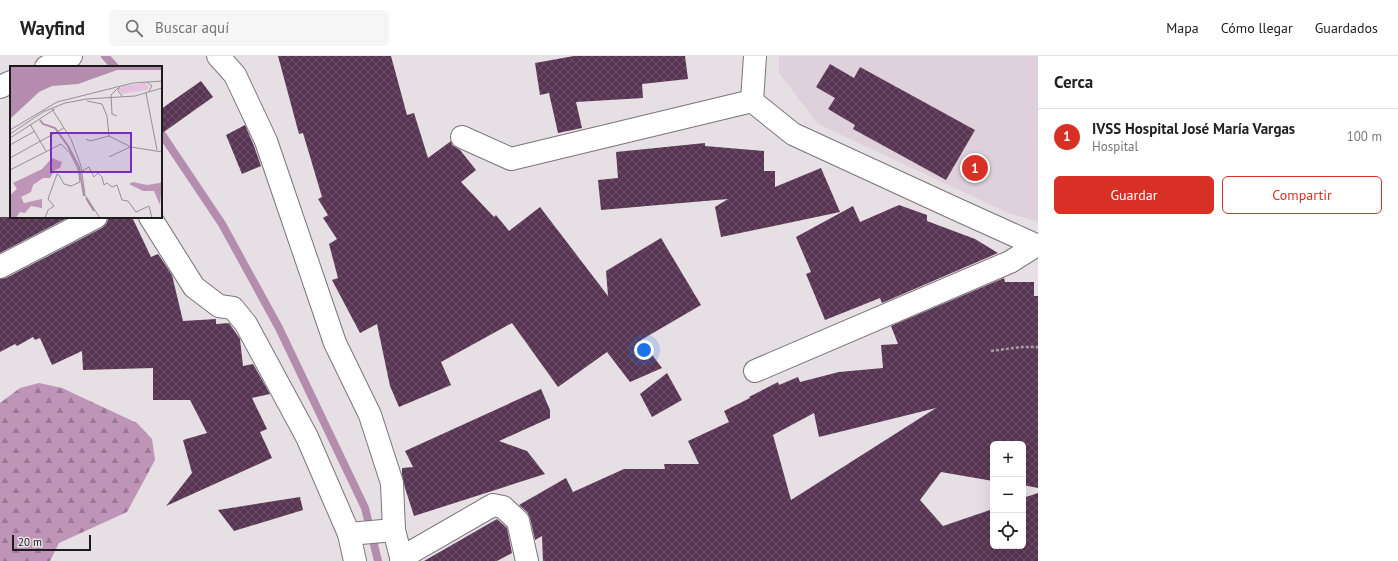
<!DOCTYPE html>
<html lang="es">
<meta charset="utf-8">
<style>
body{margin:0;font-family:"PT Sans",sans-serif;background:#f6f6f6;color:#222}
.controls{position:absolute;right:12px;bottom:12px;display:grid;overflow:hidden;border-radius:6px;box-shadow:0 4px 16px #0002}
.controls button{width:36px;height:36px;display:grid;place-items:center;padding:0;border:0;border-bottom:1px solid #e0e0e0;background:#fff;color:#222;font:20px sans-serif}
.scale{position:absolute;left:12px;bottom:10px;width:79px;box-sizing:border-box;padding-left:4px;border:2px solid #1c1a1b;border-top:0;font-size:11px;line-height:14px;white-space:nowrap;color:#1c1a1b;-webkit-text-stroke:3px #e6dfe4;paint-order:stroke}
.you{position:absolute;left:644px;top:294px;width:14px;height:14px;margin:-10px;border:3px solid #fff;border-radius:50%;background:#1a73e8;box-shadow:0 0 0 6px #1a73e833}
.badge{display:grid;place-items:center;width:26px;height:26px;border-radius:50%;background:#d93025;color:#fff;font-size:13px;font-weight:700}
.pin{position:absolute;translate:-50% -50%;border:2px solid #fff;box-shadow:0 1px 4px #0006}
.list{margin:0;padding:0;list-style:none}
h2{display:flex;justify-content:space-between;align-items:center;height:52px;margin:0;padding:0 16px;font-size:17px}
h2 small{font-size:13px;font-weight:400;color:#767676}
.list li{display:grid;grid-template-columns:26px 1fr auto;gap:12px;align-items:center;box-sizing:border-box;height:56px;padding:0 16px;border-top:1px solid #e0e0e0}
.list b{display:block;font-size:15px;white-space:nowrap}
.list p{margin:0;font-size:13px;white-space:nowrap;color:#767676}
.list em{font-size:13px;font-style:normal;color:#767676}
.actions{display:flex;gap:8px;padding:12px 16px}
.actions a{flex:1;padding:9px 0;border:1px solid #d93025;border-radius:6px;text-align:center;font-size:14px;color:#d93025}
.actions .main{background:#d93025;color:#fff}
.icon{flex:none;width:22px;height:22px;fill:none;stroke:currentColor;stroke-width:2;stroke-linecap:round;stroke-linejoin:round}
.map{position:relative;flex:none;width:1038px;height:505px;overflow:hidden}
header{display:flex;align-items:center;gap:24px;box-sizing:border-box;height:56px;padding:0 20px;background:#fff;border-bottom:1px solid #e0e0e0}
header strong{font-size:19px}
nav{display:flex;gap:22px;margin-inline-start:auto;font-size:14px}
.search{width:280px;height:36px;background:#f6f6f6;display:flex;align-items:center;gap:10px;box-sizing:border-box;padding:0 14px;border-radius:6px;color:#767676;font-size:15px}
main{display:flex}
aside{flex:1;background:#fff}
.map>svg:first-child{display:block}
.built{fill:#ded1db}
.forest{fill:url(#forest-firs)}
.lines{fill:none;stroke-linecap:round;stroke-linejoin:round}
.stream{stroke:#b48cad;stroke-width:8}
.building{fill:url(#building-cross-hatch);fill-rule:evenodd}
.street-casing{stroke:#7a7579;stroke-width:24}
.path{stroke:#a49fa3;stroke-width:2.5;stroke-dasharray:3 2;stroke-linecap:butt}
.street{stroke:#fff;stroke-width:22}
.inset-river{fill:none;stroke:#b48cad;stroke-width:2}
.inset-road{fill:none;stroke:#959094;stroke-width:1}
.view{fill:#7b2cbf;fill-opacity:0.15;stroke:#7b2cbf;stroke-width:2}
.inset-edge{fill:none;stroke:#1c1a1b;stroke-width:2}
</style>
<header>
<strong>Wayfind</strong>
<div class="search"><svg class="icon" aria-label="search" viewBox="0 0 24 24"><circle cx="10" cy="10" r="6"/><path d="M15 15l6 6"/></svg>Buscar aquí</div>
<nav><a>Mapa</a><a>Cómo llegar</a><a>Guardados</a></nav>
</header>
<main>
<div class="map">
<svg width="1038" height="505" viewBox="0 0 1038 505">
<defs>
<pattern id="forest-firs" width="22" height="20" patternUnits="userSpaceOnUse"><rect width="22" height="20" fill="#be95b7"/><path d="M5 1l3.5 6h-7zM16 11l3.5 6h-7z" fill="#9a7994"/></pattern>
<pattern id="building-cross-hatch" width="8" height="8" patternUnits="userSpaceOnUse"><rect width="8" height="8" fill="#583552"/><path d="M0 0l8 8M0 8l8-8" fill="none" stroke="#6c5067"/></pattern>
</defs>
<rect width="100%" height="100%" fill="#e6dfe4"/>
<polygon class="built" points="779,0 1038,0 1038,166 1006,156 818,68 779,17"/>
<polygon class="forest" points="39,327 62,332 137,367 152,383 155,404 127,456 59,487 50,505 0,505 0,347 20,332"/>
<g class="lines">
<g class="stream">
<polyline points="105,0 115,11"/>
<polyline points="161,77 222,168 279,272 365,452 378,505"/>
</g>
</g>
<g class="building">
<polygon points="278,0 391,0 407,59 414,57 428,102 451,85 452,89 460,94 476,114 461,126 494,161 496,159 509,175 540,151 608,240 606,215 661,182 701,249 641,284 662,312 630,326 607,296 558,331 512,267 441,306 451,329 399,351 390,330 377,268 360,277 332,224 338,222 329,188 337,183 323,162 328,159 318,143 322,141 303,77 299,78"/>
<polygon points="574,0 685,0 688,23 642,28 643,42 576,46 582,72 558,77 549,37 540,39 535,7"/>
<polygon points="830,8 854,22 860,11 975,74 946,124 853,73 855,69 828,53 835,42 816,31"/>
<polygon points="201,25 213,41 161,78 161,53"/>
<polygon points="245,69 254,90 261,110 242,118 226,79"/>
<polygon points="705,87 705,90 764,95 764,115 775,115 775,131 821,112 840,156 721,181 715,151 728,143 601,154 598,124 618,122 616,96"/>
<polygon points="899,149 927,159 927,165 975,183 998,197 882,247 880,242 825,264 806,218 811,216 796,181 853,150 860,166"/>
<polygon points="0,161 69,161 0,197"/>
<polygon points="108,161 132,161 151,201 158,198 172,219 183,265 216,263 216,268 229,267 240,283 243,310 253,308 270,338 252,342 267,373 260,376 272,402 166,450 192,417 183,384 207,377 190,344 153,344 153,312 83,314 82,295 52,309 40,282 35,284 33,281 17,290 15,288 0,296 0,223 6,222 102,172 107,167"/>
<path d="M1004,222L1005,226H1034V240H1038V432L1023,429V388H993V425L941,416L920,444L943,470L993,453V490H1023V442L1038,437V505H543L542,480L535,484L530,462L527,456L519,449L566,422L573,436L624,413H665L664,408H699L688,385L729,366L724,355L750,342L749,341L778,326L779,329L798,321L800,326L839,316L883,312L881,289L898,288L891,270ZM936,352L791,444L773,379L814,357L819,381Z"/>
<polygon points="667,317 682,344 652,361 640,338"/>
<polygon points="541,333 550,354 550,362 499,385 527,395 545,418 414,460 405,432 402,419 402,412 413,411 405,395"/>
<polygon points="300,441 303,454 234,475 218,454"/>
<polygon points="497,463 507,472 512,497 497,505 424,505"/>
</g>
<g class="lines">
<defs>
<g id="street">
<polyline points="218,0 235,19 266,85 335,287 370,359 392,427 394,474 402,505"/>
<polyline points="46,11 71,0"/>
<polyline points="0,31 11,26"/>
<polyline points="752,45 755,0"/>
<polyline points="462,81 511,103 752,45 793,78 956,153 1038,190"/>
<polyline points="150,161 194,231 219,250 233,252 246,268 307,381 349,478 355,505"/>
<polyline points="0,211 96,161"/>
<polyline points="755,315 1010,206 1037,189"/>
<polyline points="349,478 394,474"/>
<polyline points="401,502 493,449 503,451 518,465 527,505"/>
</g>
</defs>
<use href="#street" class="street-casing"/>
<polyline class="path" points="991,295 1021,291 1038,291"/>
<use href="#street" class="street"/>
</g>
<g transform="translate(10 10)">
<rect width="152" height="152" fill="#e6dfe4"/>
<path d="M135,17L139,21L137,24L111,28L109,23L113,20Z" fill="#e6c1df"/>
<path d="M42,92L52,96L50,102L45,104L40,112H33L23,119L21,126L11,131L14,137L32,133V142L21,140L15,147L10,146L6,152H0V129L7,123L3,117L32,103ZM152,115L150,139L144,125H133L119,118L123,116L137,119L150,117Z" fill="#be95b7"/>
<path d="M0,0H152V4H107L68,18L42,20L29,26L0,53Z" fill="#b48cad"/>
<path class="inset-river" d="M30,54L33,58L45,62L58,80L69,101L74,130M76,132L84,145"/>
<path class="inset-road" d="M137,16L142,20L139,25M110,20L108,25L113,31M136,27L147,84M77,35L92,38L97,50L99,70M42,43L61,73L71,100L75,129L90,152M107,50L102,48L101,29L108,22M20,58L36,85M0,64L47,36L123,17L152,15M0,68L33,46L55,37L77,33L125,30L152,22M0,72L45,43M76,73L80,75L99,70L121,81L152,86M0,79L25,65M99,91L120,81M0,92L54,62M0,104L51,78L60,87L68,103L70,116L61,120L54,118L49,109L47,108L38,133L44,140L38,144L35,152M72,105L79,101L84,111L88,107L92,111L94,119L97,117L102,121L107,119L112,134L118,135L126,146L139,140L142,152"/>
<path class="view" d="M41,67H121V106H41Z"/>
<rect width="152" height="152" class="inset-edge"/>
</g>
</svg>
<div class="controls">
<button>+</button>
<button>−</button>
<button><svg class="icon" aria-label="locate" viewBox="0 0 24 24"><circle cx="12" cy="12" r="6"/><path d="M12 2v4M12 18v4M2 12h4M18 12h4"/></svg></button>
</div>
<div class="scale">20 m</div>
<div class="you"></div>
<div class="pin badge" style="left:975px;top:112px">1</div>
</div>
<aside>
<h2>Cerca<small></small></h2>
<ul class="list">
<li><span class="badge">1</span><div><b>IVSS Hospital José María Vargas</b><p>Hospital</p></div><em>100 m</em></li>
</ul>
<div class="actions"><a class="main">Guardar</a><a>Compartir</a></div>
</aside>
</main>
